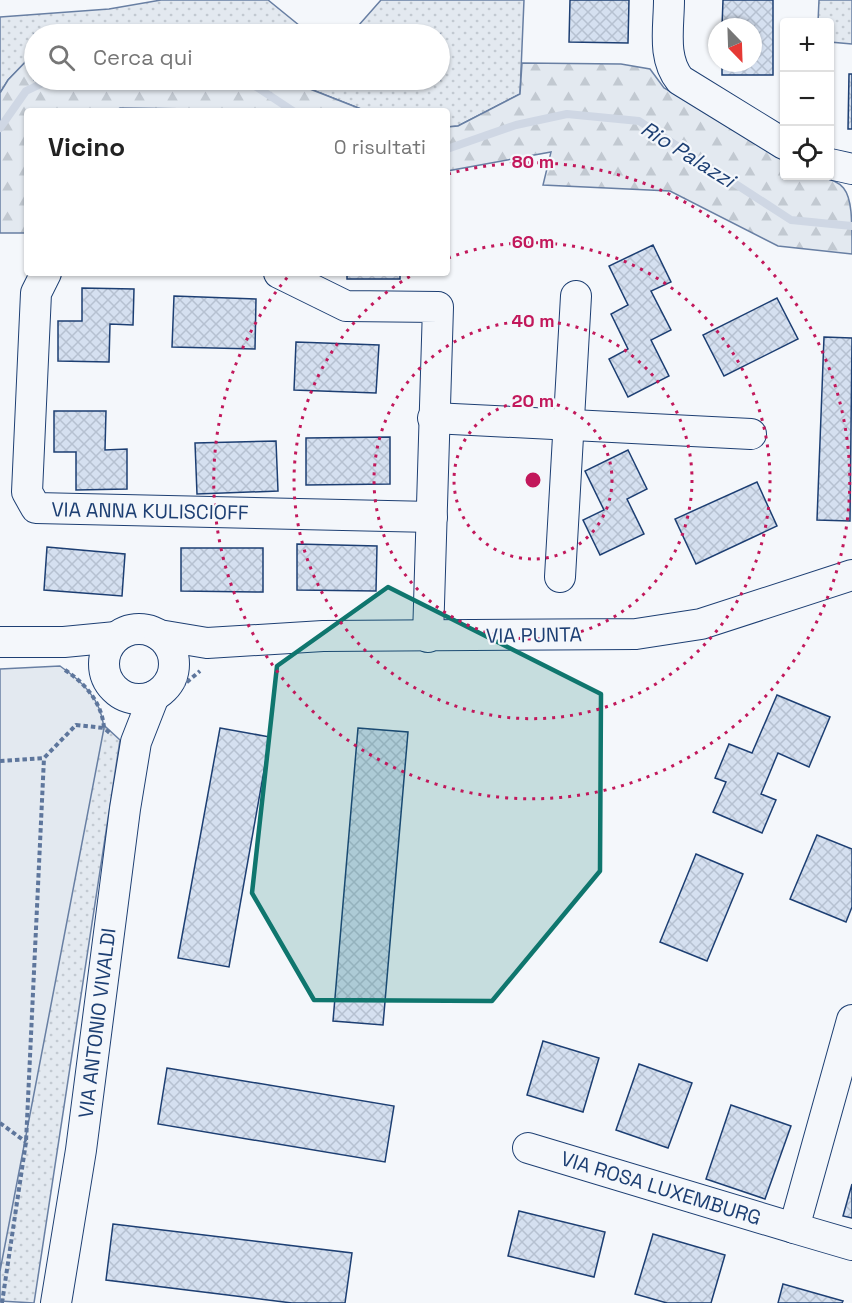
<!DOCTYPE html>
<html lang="it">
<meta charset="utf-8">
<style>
body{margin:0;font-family:"Space Grotesk",sans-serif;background:#f6f6f6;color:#222}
.controls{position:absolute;right:18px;top:18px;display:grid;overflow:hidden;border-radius:6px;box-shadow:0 2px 4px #0004}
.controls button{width:54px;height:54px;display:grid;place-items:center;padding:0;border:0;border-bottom:2px solid #e0e0e0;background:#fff;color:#222;font:30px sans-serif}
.compass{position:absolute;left:708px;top:18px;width:54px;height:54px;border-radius:50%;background:#fff;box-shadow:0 2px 4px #0004;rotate:157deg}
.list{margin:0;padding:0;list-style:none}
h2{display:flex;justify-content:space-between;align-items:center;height:78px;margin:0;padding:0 24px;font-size:26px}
h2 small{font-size:20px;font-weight:400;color:#767676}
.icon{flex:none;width:33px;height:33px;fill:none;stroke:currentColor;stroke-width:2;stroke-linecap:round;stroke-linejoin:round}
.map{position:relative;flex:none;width:852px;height:1303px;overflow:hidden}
.search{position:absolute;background:#fff;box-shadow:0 2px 4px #0004;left:24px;top:24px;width:426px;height:66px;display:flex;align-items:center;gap:15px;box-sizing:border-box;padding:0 21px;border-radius:33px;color:#767676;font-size:22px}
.panel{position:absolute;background:#fff;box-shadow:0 2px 4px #0004;left:24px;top:108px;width:426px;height:168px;border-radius:6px}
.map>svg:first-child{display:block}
.grass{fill:url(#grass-dots);stroke:#687fa3;stroke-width:1.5}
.forest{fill:url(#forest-firs);stroke:#687fa3;stroke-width:1.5}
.pitch{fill:#e3e9f0;stroke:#687fa3;stroke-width:1.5}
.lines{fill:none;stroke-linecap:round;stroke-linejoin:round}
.stream{stroke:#cfd7e4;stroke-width:8}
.building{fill:url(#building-cross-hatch);stroke:#1d3f73;stroke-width:1.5}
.minor-casing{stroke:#1d3f73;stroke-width:32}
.path{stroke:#5e769c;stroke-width:4;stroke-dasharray:4.5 3;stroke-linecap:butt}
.minor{stroke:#f4f7fb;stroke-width:30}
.marked{fill:#0f766e;fill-opacity:0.2;stroke:#0f766e;stroke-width:4.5;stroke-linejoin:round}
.ring{fill:none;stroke:#c2185b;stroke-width:3;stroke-dasharray:3 6}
.labels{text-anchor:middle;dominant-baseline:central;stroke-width:4.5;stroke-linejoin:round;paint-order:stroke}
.street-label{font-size:20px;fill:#1d3f73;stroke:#f4f7fb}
.water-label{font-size:21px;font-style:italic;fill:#1d3f73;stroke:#f4f7fb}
.centre{fill:#c2185b;stroke:#f4f7fb;stroke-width:3}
.ring-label{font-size:18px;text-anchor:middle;font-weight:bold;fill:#c2185b;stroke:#f4f7fb;stroke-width:4.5;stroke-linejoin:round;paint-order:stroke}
</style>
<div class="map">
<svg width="852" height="1303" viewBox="0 0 852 1303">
<defs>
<pattern id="grass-dots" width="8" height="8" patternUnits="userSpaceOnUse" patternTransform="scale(1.5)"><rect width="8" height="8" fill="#e3e9f0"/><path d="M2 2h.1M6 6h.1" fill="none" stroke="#c2c9d1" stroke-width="1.8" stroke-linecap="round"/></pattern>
<pattern id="forest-firs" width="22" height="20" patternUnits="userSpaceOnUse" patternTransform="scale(1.5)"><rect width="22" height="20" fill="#e3e9f0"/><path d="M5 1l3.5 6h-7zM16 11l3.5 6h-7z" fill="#c2c9d1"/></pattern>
<pattern id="building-cross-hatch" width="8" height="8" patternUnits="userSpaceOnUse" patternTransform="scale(1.5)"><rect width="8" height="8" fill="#d5e0f0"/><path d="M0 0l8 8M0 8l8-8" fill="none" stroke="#b6c1d1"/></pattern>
</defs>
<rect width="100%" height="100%" fill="#f4f7fb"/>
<g class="grass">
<polygon points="161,0 268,0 305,30 331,27 341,34 186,34 150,31 34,34 34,53 8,80 0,93 0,17 109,9"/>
<polygon points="381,0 524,0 520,94 458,126 447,127 447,111 366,111 310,89 295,80 440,80 440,34 351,34"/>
<polygon points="819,0 852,0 852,44 830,42 830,22 818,22"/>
<polygon points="0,676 97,719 120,740 34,1303 0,1301"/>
</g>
<g class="forest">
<polygon points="150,31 186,34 69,34 73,33"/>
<polygon points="34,53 34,80 295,80 310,89 366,111 120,108 115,111 27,111 25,233 0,233 0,93 8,80"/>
<path d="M522,63L621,64L650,69L664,88L784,155V176C852,176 852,182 852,254L778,246L670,191L543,185L551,152L447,171V127L458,126L520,94Z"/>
</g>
<path class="pitch" d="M60,666C83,682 101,699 104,728L0,1271V669Z"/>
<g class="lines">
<g class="stream">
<polyline points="246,80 293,111"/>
<polyline points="0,128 26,91 49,80"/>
<polyline points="447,149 516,125 567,114 639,121 791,220 852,226"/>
</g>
</g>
<g class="building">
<polygon points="570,0 629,0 628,43 569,42"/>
<polygon points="723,0 773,0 773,75 722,75 722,63 753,63 753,27 722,27"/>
<polygon points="849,74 852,74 852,129 848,129"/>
<polygon points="653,245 671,282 651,291 671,330 651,340 669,376 628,397 609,359 628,349 611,314 628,305 609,266"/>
<rect x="347" y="273" width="53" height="6"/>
<polygon points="82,288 134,289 133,325 110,324 109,362 58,361 58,321 82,321"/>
<polygon points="174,296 256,299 255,349 172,347"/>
<polygon points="777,298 798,339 724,376 703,335"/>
<polygon points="824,337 852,338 850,521 817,520"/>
<polygon points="296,342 379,345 376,393 294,390"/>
<polygon points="54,411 106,411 105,450 127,449 127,489 76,490 76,452 54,452"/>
<polygon points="390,437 390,484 306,485 306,438"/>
<polygon points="276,441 278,491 197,494 195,443"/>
<polygon points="628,450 647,489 627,499 644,534 600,555 583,520 604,510 585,471"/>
<polygon points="757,482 777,526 696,564 675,519"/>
<polygon points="297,544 377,546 376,591 297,590"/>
<polygon points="47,547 125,554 122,596 44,590"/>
<polygon points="181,548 263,548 263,592 181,591"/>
<polygon points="777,695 830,717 809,767 778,753 761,794 776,800 762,833 713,812 726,782 715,778 729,744 752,753"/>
<polygon points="220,728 270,737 229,967 178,958"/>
<polygon points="358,728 408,732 383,1025 333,1021"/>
<polygon points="817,835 852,849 852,907 846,922 790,899"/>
<polygon points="696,854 743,874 707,961 660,942"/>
<polygon points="543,1041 599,1058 583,1112 527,1095"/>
<polygon points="639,1064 692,1083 668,1148 616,1130"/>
<polygon points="167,1068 394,1106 385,1162 158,1124"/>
<polygon points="731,1105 791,1126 765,1199 706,1179"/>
<polygon points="852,1184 852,1218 843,1216"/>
<polygon points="519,1211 605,1232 594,1277 508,1256"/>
<polygon points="113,1224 352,1253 345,1303 292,1303 106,1280"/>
<polygon points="653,1234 725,1255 711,1303 667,1303 635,1294"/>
<polygon points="783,1284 843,1301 842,1303 778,1303"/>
</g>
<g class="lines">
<defs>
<g id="minor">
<path d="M669,0C669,27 662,58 680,80L784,144"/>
<polyline points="830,164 852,169"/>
<polyline points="46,273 36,293 27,492 36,508 432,517"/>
<polyline points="279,273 346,306 438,307 428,637"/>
<polyline points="433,418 751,434"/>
<polyline points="560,577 576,296"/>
<circle cx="139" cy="664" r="35"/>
<polyline points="159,635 207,643 323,636 636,634 701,624 852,575"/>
<polyline points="0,642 64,642 116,637"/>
<polyline points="852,1020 794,1228 852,1245"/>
<polyline points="528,1148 794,1228"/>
<polyline points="56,1303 81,1150 125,809 136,742 154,696"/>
</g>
</defs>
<use href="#minor" class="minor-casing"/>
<g class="path">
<path d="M65,670C86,684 102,703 104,728L111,734"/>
<polyline points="181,687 200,671"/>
<polyline points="0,761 44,758 76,725 104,728"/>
<polyline points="0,1123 26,1142"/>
<polyline points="2,1303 26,1142 44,758"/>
</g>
<use href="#minor" class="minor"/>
</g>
<path class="marked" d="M388,587L601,694L600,871L492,1001L314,1000L252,893L277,666Z"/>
<g class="ring">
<circle cx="533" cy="480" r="79"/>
<circle cx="533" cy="480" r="159"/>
<path d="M448 258A238 238 0 1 1 414 274"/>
<path d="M448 174A318 318 0 1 1 291 273"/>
</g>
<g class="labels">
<g class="street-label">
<text transform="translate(150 511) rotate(1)">VIA ANNA KULISCIOFF</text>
<text transform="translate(534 635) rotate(-1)">VIA PUNTA</text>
<text transform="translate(97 1023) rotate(-83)">VIA ANTONIO VIVALDI</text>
<text transform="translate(661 1188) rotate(17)">VIA ROSA LUXEMBURG</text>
</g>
<g class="water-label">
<text transform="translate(688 154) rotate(32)">Rio Palazzi</text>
</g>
</g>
<circle cx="533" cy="480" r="9" class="centre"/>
<g class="ring-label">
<text x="533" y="168">80 m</text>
<text x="533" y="248">60 m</text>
<text x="533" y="327">40 m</text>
<text x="533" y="407">20 m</text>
</g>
</svg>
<div class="controls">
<button>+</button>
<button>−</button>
<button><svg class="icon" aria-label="locate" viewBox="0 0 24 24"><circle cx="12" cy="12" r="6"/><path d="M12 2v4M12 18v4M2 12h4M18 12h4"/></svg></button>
</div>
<svg class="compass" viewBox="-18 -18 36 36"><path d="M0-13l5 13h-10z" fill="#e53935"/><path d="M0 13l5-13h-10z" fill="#767676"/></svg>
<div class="search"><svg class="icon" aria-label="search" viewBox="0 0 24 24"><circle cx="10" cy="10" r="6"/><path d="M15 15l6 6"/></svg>Cerca qui</div>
<section class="panel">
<h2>Vicino<small>0 risultati</small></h2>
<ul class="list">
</ul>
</section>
</div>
